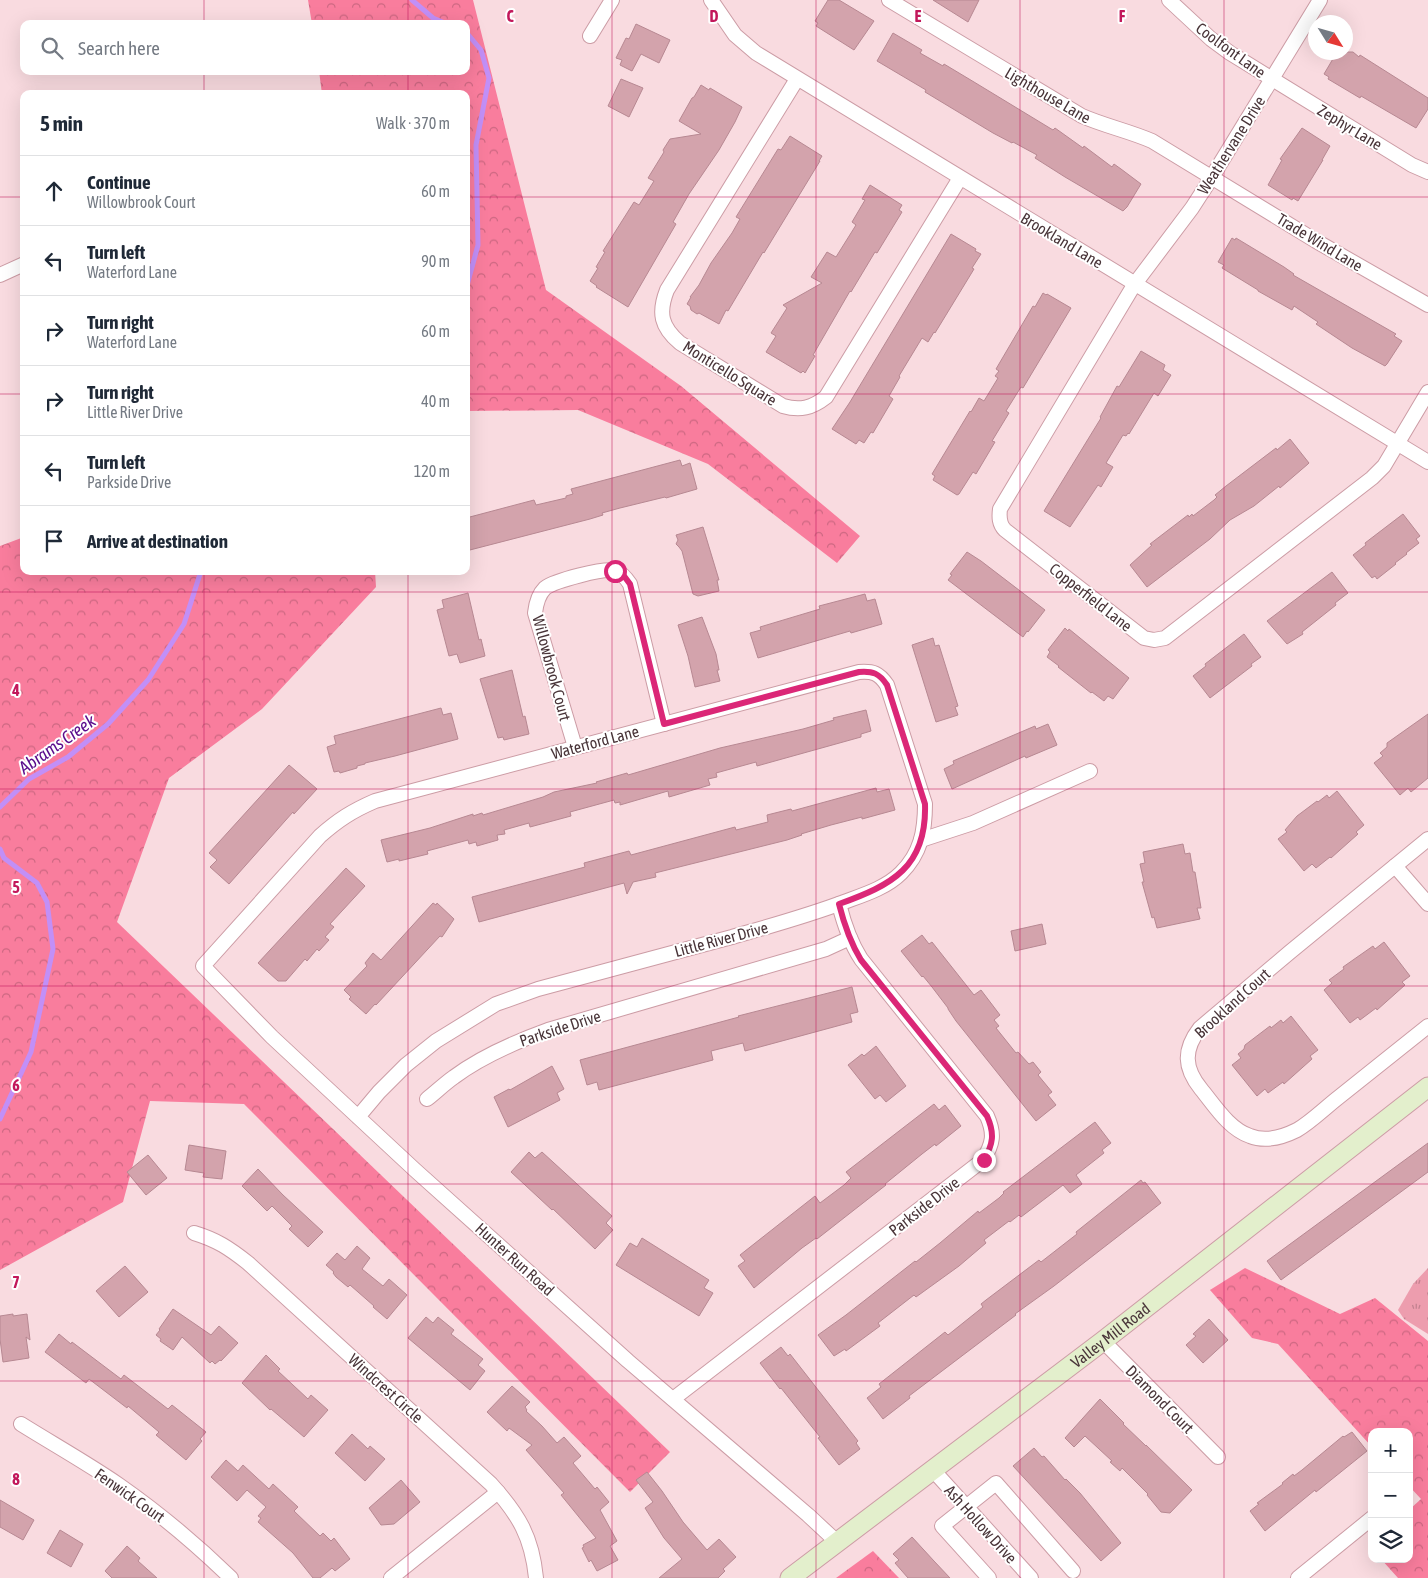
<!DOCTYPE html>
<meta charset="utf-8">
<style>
body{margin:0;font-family:"Asap Condensed",sans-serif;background:#f6f6f7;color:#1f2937}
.controls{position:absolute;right:15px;bottom:15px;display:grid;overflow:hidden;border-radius:10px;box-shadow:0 5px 20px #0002}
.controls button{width:45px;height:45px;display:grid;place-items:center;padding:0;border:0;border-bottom:1px solid #e0e1e3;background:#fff;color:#1f2937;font:25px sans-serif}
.compass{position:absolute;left:1308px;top:15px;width:45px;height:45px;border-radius:50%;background:#fff;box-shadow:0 5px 20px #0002;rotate:127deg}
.stop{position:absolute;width:15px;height:15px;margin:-11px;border:4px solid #db2777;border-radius:50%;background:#fff}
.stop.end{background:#db2777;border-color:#fff;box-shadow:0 1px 5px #0008}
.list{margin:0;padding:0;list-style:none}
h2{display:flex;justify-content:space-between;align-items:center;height:65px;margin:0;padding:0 20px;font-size:21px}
h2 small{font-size:16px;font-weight:400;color:#747a83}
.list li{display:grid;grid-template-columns:32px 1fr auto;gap:15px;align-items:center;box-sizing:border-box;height:70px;padding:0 20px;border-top:1px solid #e0e1e3}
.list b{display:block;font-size:19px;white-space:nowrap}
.list p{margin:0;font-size:16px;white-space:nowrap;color:#747a83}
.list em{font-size:16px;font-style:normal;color:#747a83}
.icon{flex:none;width:28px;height:28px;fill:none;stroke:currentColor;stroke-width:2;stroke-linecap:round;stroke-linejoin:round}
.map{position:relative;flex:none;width:1428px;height:1578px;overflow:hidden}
.search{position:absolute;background:#fff;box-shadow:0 5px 20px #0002;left:20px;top:20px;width:450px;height:55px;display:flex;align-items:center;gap:12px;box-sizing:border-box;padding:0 18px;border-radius:10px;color:#747a83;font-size:19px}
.panel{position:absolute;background:#fff;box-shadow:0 5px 20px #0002;left:20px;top:90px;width:450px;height:485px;border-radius:10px}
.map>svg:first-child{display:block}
.grass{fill:url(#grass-tufts)}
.forest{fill:url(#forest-crowns)}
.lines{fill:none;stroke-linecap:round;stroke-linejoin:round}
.stream{stroke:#c28ff7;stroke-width:5}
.building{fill:#d3a3ac;stroke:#b78892}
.street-casing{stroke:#cc9ca5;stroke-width:16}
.secondary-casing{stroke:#cc9ca5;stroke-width:21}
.street{stroke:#fff;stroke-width:14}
.secondary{stroke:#e3efcc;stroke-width:19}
.route{stroke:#db2777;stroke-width:6}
.grid{fill:none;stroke:#c2185b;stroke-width:1;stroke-opacity:0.55}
.labels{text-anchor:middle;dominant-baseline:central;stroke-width:4;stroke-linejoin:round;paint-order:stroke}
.street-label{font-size:16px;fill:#493539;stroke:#fff}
.water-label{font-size:18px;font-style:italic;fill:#5a0c8c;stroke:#fff}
.grid-label{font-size:16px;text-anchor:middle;font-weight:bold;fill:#c2185b;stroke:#fff;stroke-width:4;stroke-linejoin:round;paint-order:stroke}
</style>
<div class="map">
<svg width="1428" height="1578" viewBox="0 0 1428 1578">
<defs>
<pattern id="grass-tufts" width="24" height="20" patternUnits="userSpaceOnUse" patternTransform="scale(1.25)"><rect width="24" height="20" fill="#ed9dae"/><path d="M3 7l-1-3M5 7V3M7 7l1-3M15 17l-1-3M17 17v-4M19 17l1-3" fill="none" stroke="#c2818f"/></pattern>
<pattern id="forest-crowns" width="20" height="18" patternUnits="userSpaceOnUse" patternTransform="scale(1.25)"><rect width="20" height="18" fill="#f97d9d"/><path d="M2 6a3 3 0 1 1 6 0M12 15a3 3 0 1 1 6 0" fill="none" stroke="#cc6781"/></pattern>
</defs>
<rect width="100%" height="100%" fill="#f9dbe0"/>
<polygon class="grass" points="1428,1268 1428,1334 1404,1319 1398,1310 1413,1284"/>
<g class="forest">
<polygon points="308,0 473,0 546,290 681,386 860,536 837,563 708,464 578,410 466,411 466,94 322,94 319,71 466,71 466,24 312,24"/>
<polygon points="24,537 24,571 375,571 376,587 262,709 169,778 117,922 670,1452 630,1492 244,1104 150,1101 123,1202 0,1270 0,546"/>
<polygon points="1245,1268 1340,1314 1375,1298 1428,1341 1428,1578 1398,1578 1381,1559 1409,1559 1409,1510 1421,1499 1409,1486 1409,1432 1372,1432 1372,1447 1278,1344 1252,1338 1210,1290"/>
<polygon points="873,1551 899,1578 836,1578"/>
</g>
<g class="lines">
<g class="stream">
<polyline points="412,0 433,18 447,24"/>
<polyline points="466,32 481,50 489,78 476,145 478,245 466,289"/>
<polyline points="0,807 29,779 68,757 108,724 148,680 184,624 201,571"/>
<polyline points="0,849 4,858 37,883 47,902 53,949 31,1052 0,1119"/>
</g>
</g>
<g class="building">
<polygon points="828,0 839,0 874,21 854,50 816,26 818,23 815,21"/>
<polygon points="933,0 979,0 968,22"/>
<polygon points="636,24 670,40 659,63 641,54 632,71 620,65 622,60 616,58 626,38 629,39"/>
<polygon points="893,33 922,50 920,53 943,66 944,64 974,82 1053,130 1055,128 1083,148 1084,146 1112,167 1114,164 1121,169 1141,184 1127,207 1123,211 1065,177 1035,158 1037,155 1013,142 1012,143 993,133 925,92 926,90 877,61"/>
<polygon points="1337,52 1353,52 1359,57 1360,55 1428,98 1428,109 1416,128 1361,96 1360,98 1328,79 1329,77 1324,74"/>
<polygon points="621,79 643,88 629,117 608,106"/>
<polygon points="701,85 709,90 710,88 742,107 735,122 719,150 689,194 673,222 676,224 628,307 596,287 597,286 590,281 598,268 596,267 605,252 603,251 634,202 639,205 654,181 648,178 664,152 663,150 670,139 701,134 679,121 692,98 694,97"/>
<polygon points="1302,128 1330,146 1322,160 1323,160 1298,201 1293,198 1292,200 1268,185 1282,160 1280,159"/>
<polygon points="790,136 822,156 819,161 820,161 764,253 763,252 728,311 726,310 719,324 699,313 697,314 691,310 690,306 687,304 691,297 690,297 699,285 711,263 732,233 740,219 736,217 778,149 781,150"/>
<polygon points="870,185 902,205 899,210 902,212 877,253 875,252 851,292 850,291 813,355 815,356 805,373 803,371 801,373 766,352 776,336 771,333 787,308 783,305 822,283 811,277 827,252 836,257 856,225 852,222 865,200 862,199"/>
<polygon points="951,234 976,249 975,251 981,254 972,268 974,269 935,333 934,332 928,342 922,338 899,376 900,377 889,396 893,399 873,433 871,432 864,443 859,440 856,444 832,429 850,402"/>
<polygon points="1232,238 1235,240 1236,238 1284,267 1294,274 1293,275 1396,334 1394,336 1402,341 1387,364 1385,366 1352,348 1316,324 1318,322 1294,306 1292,310 1258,291 1258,290 1222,268 1224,265 1218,262"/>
<polygon points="1043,293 1046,295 1047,294 1071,308 1023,388 1021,387 1006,411 1009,413 992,441 995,442 976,474 973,472 959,494 957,495 933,480 935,476 932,474 970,411 971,412 979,398 984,401 998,378 995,376 999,371 996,369 1033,306 1035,307"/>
<polygon points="1141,351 1165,365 1163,370 1171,375 1158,396 1154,393 1129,434 1128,433 1126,436 1123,435 1106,463 1113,467 1101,487 1098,485 1070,527 1044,511 1101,418 1100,417 1117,386 1119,387"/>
<polygon points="1290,439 1309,463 1308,464 1280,488 1279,486 1254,506 1230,520 1210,539 1147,587 1130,565 1152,545 1150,544 1188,515 1189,517 1192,514 1193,516 1214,500 1217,497 1215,495 1226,486 1276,448 1277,450"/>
<polygon points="680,460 682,466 690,463 697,489 666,498 665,497 620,508 602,513 603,515 590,519 466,551 466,518 534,500 536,505 566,498 566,496 573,494 571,489"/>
<polygon points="1403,514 1420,536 1416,539 1419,543 1406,553 1407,554 1395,563 1396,564 1377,579 1375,576 1372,578 1353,555 1366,545 1365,543"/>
<polygon points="703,527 719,580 717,580 719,591 698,596 693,594 682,551 679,547 676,544 678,540 676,535"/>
<polygon points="967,552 981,561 1045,610 1028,632 1027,631 1023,637 948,580 952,575 950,574"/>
<polygon points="1332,572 1348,593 1335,603 1336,605 1302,632 1303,634 1287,644 1267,621"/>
<polygon points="468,593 479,640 481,639 485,656 460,663 457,654 449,656 437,610 444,608 442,600"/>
<polygon points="865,594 867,601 875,599 882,624 851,633 850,631 758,658 750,633 761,630 760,627 820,609 819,606"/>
<polygon points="702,617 716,654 719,670 717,670 720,681 695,687 688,656 678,625"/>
<polygon points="1065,628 1068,631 1069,629 1129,678 1113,699 1108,696 1104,701 1092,692 1091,693 1058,667 1059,666 1047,657 1050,652 1048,650"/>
<polygon points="1244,634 1261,657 1251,664 1252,666 1210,698 1193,676 1206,666 1205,664"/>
<polygon points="933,638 935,646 939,645 958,706 955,707 958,715 936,722 912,645"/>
<polygon points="512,670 523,717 525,716 529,734 504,740 503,737 498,738 480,679"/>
<polygon points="441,708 443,715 451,713 458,739 395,756 365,763 365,764 357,766 357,768 340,773 339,771 334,772 327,747 336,744 334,736"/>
<polygon points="866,710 871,731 861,734 861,737 757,766 756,762 716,773 717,777 708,779 710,785 669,797 668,791 620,805 620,802 615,803 614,800 570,812 571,816 530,827 529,823 504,830 505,834 497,835 498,840 477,846 476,842 469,844 468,840 427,851 428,854 399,861 399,859 387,862 381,840 430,828 473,814 473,816 482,813 483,815 543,797 554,792 597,783 596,782 627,773 628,775 720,748 803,729 834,720 833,718"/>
<polygon points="1428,714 1428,778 1411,792 1408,788 1400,795 1374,763 1383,756 1380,753 1387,747 1387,743"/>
<polygon points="1048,724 1057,745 1026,758 1025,756 952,789 944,769 954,764 953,761 1035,726 1036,729"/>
<polygon points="289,765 317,789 294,814 293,812 229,884 210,867 217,860 209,853"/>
<polygon points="876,788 877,792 889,789 895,810 862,819 862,817 831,825 801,834 802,835 787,840 655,873 656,877 633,882 627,894 624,883 479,922 472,897 585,867 584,863 629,851 631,855 735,827 736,830 768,822 767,815 791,809 792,811"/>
<polygon points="1337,791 1364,825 1356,832 1358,834 1331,858 1330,857 1316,868 1312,864 1304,871 1278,839 1287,832 1285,830 1297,816 1317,801 1318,802 1327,795 1329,798"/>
<polygon points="1183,844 1185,854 1190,853 1193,872 1195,872 1201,908 1197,908 1200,919 1157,928 1154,917 1152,918 1142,882 1144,882 1140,864 1145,863 1143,852"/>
<polygon points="346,868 365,886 330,924 334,927 325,937 329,940 319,951 317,949 307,961 305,959 286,981 278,981 258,963"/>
<polygon points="433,903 436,905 437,903 454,919 442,937 440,936 376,1005 375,1004 366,1014 349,999 351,997 344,990 367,966 365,963 373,953 381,960"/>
<polygon points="1042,924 1046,944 1015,951 1011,931"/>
<polygon points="922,935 929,944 932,942 974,995 981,990 1000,1015 994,1020 999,1026 996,1028 1016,1053 1018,1052 1029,1064 1033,1062 1041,1072 1038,1075 1052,1092 1048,1095 1056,1105 1036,1121 956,1021 948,1009 948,1008 932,987 923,976 922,977 901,951"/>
<polygon points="1384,942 1410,976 1402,982 1405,985 1377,1010 1376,1008 1360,1020 1358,1017 1350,1023 1324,990 1332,983 1329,980 1344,969 1343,967 1373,946 1375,949"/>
<polygon points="852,987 858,1012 850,1014 852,1022 745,1051 743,1043 711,1051 713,1060 599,1090 597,1082 587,1085 580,1060 739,1017 738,1016"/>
<polygon points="1291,1016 1318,1050 1310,1056 1312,1059 1284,1084 1283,1082 1268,1093 1265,1089 1257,1096 1232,1065 1241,1058 1238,1054 1244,1049 1245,1045 1270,1026 1271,1028 1281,1020 1283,1023"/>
<polygon points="876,1046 906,1086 886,1102 880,1095 875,1099 848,1065 862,1054 864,1056"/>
<polygon points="552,1066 564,1089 557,1093 560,1100 508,1127 494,1097 509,1089 510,1090"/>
<polygon points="934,1104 939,1110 945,1105 961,1126 936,1146 935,1144 922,1154 885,1184 886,1185 817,1239 816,1238 802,1248 754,1288 738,1266 745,1261 740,1255 815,1196 820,1203 844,1185 851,1178 846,1172"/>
<polygon points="1095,1122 1111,1143 1102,1150 1104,1153 1076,1175 1082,1184 1070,1193 1063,1185 1021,1217 1019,1215 1010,1222 1009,1221 984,1240 986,1243 959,1266 916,1297 914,1295 878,1323 880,1326 846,1351 845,1349 834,1356 818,1335 846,1315 915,1261 916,1262 940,1243 978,1211 979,1213 999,1198 1004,1193 1003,1192"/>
<polygon points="1428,1143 1428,1172 1281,1280 1267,1261"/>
<polygon points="189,1145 226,1151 222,1179 203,1177 204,1173 185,1170"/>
<polygon points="529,1152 535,1158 542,1152 612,1216 606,1223 613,1230 595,1249 553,1209 552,1210 511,1172"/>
<polygon points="148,1155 167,1178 146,1195 127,1172"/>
<polygon points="258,1169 283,1195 323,1232 308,1247 289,1229 292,1226 272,1206 267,1211 242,1186"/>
<polygon points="1141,1180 1143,1183 1145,1182 1161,1203 1054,1286 1015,1314 1016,1315 909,1396 910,1398 883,1419 867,1398 881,1387 879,1384 945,1332 948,1335 983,1307 981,1304 986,1300 1039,1260 1041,1262 1077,1234 1076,1232"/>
<polygon points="642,1238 709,1280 704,1288 713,1293 699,1316 616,1265 630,1243 637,1247"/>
<polygon points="357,1246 370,1258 362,1269 383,1286 389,1279 407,1295 387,1319 373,1307 374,1306 350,1285 348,1287 336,1277 333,1273 334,1272 326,1265 337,1253 345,1260"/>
<polygon points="125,1266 148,1292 119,1317 96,1291"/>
<polygon points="173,1309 211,1335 219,1326 238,1343 221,1361 220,1360 215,1364 212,1361 210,1363 182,1337 173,1350 160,1341 161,1339 156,1335 160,1330 159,1329"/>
<polygon points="13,1314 13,1316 27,1314 30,1340 26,1337 29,1358 3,1362 0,1339 0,1316"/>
<polygon points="426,1317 433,1323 438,1317 454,1330 451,1334 483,1359 478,1365 485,1371 470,1390 408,1338"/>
<polygon points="1209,1319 1228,1340 1203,1363 1186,1345 1196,1336 1193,1334"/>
<polygon points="59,1334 71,1344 72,1342 121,1379 124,1375 168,1409 172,1405 206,1432 200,1439 202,1441 186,1460 156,1435 159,1432 128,1406 127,1408 89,1379 86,1383 45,1352"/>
<polygon points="781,1347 788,1356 790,1354 858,1441 856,1443 860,1449 839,1465 818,1438 820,1437 781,1388 780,1389 760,1363"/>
<polygon points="266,1355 280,1369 278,1371 308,1399 311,1395 328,1410 304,1437 271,1409 270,1410 242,1383"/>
<polygon points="512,1386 530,1402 525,1407 527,1410 526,1411 542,1426 557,1443 564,1437 581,1456 573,1463 595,1489 597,1487 609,1502 600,1510 617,1541 610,1546 618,1560 597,1571 591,1560 589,1562 582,1548 584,1547 583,1545 596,1538 561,1495 564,1493 526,1450 532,1445 509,1428 507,1431 487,1412"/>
<polygon points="1100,1399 1124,1423 1123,1424 1146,1446 1146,1445 1192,1490 1170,1513 1161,1512 1147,1495 1148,1494 1122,1468 1120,1471 1110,1462 1112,1461 1085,1436 1074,1447 1065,1438"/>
<polygon points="1352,1432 1367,1451 1316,1492 1315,1490 1265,1531 1250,1511 1259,1504 1257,1503 1283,1484 1282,1483 1293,1474 1294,1476 1302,1470 1343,1436 1344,1437"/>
<polygon points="352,1434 368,1449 370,1446 385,1459 365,1481 335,1453"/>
<polygon points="1034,1448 1042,1457 1044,1456 1065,1480 1066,1479 1080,1493 1121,1543 1101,1561 1013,1466"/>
<polygon points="226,1460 238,1471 243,1465 269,1489 273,1484 298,1507 294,1511 320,1536 323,1533 331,1541 334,1538 350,1559 335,1571 332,1568 320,1578 313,1578 293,1553 258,1522 261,1518 258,1516 266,1507 247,1490 237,1501 211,1477"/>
<polygon points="647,1472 662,1491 683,1522 707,1550 719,1539 736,1557 723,1569 725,1571 718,1578 659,1578 682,1559 664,1538 645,1508 653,1502 636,1480"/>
<polygon points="401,1480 420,1502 394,1524 381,1525 369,1508"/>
<polygon points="0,1500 34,1520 23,1540 0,1527"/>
<polygon points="60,1530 83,1544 71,1567 47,1553"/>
<polygon points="912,1537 934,1561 950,1578 908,1578 895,1563 899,1560 893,1554"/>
<polygon points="127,1546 140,1558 138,1561 157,1578 112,1578 105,1571"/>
</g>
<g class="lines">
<defs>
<g id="street">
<polyline points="711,0 735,35 756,53 1428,462"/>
<path d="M889,0L1082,116C1105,126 1129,131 1152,141L1316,241L1428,305"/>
<polyline points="1169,0 1211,39 1230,53 1412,165 1428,172"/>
<path d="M1320,0L1212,177L1192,208L1134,285L1000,509C999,517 999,524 1005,530L1144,638L1154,640L1165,638L1372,478L1384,466L1428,392"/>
<polyline points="590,36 612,0"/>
<path d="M797,79L667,290C658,313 661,327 680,343L783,406C800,411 812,408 826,397L960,178"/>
<polyline points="0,275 24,264"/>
<path d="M575,747L535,613C536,604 538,595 545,588C554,581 605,567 616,571C622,573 626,578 630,584L664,724"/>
<path d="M1428,839L1290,952L1200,1028C1183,1050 1184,1068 1201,1089C1215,1106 1229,1129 1250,1136C1265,1142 1283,1137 1297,1130C1311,1122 1326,1107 1339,1097C1369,1073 1398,1050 1428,1026"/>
<polyline points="921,840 973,823 1090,771"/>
<polyline points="1395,866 1428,904"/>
<path d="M427,1099C436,1092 444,1084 454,1077C482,1056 515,1042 548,1030L826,949L850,938"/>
<path d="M358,1117L379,1092L406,1065L436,1041L496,1004L538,989C602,972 667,954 732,937C770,926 807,916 844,902C863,895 886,888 901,873C921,853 925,831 925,804L887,685C879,673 873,671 859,672L375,801C352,811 338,820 320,836L203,966L272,1037L415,1170L628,1361L808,1515L836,1541"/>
<path d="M194,1233C217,1240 229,1248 248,1263L491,1484C519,1515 532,1537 536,1578"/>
<polyline points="1103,1341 1218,1457"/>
<path d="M673,1399L983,1160C993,1144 995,1134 987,1116L861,959C850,942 844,924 839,904"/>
<path d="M21,1424C53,1444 87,1463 119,1485C159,1513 196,1544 231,1578"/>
<polyline points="932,1469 1031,1578"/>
<polyline points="391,1578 498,1492"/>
<polyline points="989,1578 942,1526 996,1483 1073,1571"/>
<polyline points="1298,1578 1372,1518"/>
</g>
<g id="secondary">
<path id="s1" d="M790,1578L1103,1341L1428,1087"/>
</g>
</defs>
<use href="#street" class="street-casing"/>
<use href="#secondary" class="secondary-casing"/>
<use href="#street" class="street"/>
<use href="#secondary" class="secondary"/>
</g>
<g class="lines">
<path class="route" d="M615,571L624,576L630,584L664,724L859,672C873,671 879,673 887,685L925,804C927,867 892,885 839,904C844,924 850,942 861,960L987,1116C995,1134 993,1144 984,1160"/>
</g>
<path class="grid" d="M204,0V24M408,0V24M612,0V1578M816,0V1578M1020,0V1578M1224,0V1578M204,71V94M408,71V94M0,197H24M466,197H1428M0,394H24M466,394H1428M204,571V1578M408,571V1578M0,592H1428M0,789H1428M0,986H1428M0,1184H1428M0,1381H1428"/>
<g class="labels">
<g class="street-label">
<text transform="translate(1231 50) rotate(36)">Coolfont Lane</text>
<text transform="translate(1048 95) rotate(30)">Lighthouse Lane</text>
<text transform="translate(1350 127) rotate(31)">Zephyr Lane</text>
<text transform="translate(1231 145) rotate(-58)">Weathervane Drive</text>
<text transform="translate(1062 240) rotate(31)">Brookland Lane</text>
<text transform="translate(1320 242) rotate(31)">Trade Wind Lane</text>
<text transform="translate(730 373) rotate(32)">Monticello Square</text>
<text transform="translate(1091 597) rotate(38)">Copperfield Lane</text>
<text transform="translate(552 668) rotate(75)">Willowbrook Court</text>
<text transform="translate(595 742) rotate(-15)">Waterford Lane</text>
<text transform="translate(721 939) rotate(-15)">Little River Drive</text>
<text transform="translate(1232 1003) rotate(-42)">Brookland Court</text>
<text transform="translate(560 1028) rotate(-18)">Parkside Drive</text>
<text transform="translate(924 1206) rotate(-38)">Parkside Drive</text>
<text transform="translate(515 1259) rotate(42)">Hunter Run Road</text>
<text stroke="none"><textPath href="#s1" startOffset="402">Valley Mill Road</textPath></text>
<text transform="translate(386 1388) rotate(42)">Windcrest Circle</text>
<text transform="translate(1160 1399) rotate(45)">Diamond Court</text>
<text transform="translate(130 1495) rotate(35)">Fenwick Court</text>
<text transform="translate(981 1524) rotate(48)">Ash Hollow Drive</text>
</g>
<g class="water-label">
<text transform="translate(57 744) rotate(-35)">Abrams Creek</text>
</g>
</g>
<g class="grid-label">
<text x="510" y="22">C</text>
<text x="714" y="22">D</text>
<text x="918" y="22">E</text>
<text x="1122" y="22">F</text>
<text x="16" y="696">4</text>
<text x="16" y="893">5</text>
<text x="16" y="1091">6</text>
<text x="16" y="1288">7</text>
<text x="16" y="1485">8</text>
</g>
</svg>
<div class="controls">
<button>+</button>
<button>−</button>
<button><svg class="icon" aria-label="layers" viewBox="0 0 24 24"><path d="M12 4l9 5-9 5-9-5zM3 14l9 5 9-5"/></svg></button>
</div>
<svg class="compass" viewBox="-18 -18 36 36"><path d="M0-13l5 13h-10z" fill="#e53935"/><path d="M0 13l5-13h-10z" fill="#747a83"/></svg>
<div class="stop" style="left:615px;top:571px"></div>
<div class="stop end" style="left:984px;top:1160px"></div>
<div class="search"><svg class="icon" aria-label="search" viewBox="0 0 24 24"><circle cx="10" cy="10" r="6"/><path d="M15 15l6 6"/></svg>Search here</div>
<section class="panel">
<h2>5 min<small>Walk · 370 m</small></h2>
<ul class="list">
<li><svg class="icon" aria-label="ahead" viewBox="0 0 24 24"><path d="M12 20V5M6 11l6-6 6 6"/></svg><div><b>Continue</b><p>Willowbrook Court</p></div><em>60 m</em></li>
<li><svg class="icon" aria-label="left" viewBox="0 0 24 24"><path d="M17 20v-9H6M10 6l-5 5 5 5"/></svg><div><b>Turn left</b><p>Waterford Lane</p></div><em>90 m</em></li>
<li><svg class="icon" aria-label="right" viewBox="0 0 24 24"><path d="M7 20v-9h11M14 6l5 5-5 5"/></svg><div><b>Turn right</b><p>Waterford Lane</p></div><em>60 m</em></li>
<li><svg class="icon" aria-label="right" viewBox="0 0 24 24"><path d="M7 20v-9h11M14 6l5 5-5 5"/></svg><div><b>Turn right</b><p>Little River Drive</p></div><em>40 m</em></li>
<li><svg class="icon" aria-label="left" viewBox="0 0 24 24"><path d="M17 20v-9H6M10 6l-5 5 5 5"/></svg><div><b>Turn left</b><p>Parkside Drive</p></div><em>120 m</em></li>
<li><svg class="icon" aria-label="arrive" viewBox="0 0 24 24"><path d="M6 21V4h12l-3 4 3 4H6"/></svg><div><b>Arrive at destination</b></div></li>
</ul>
</section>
</div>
